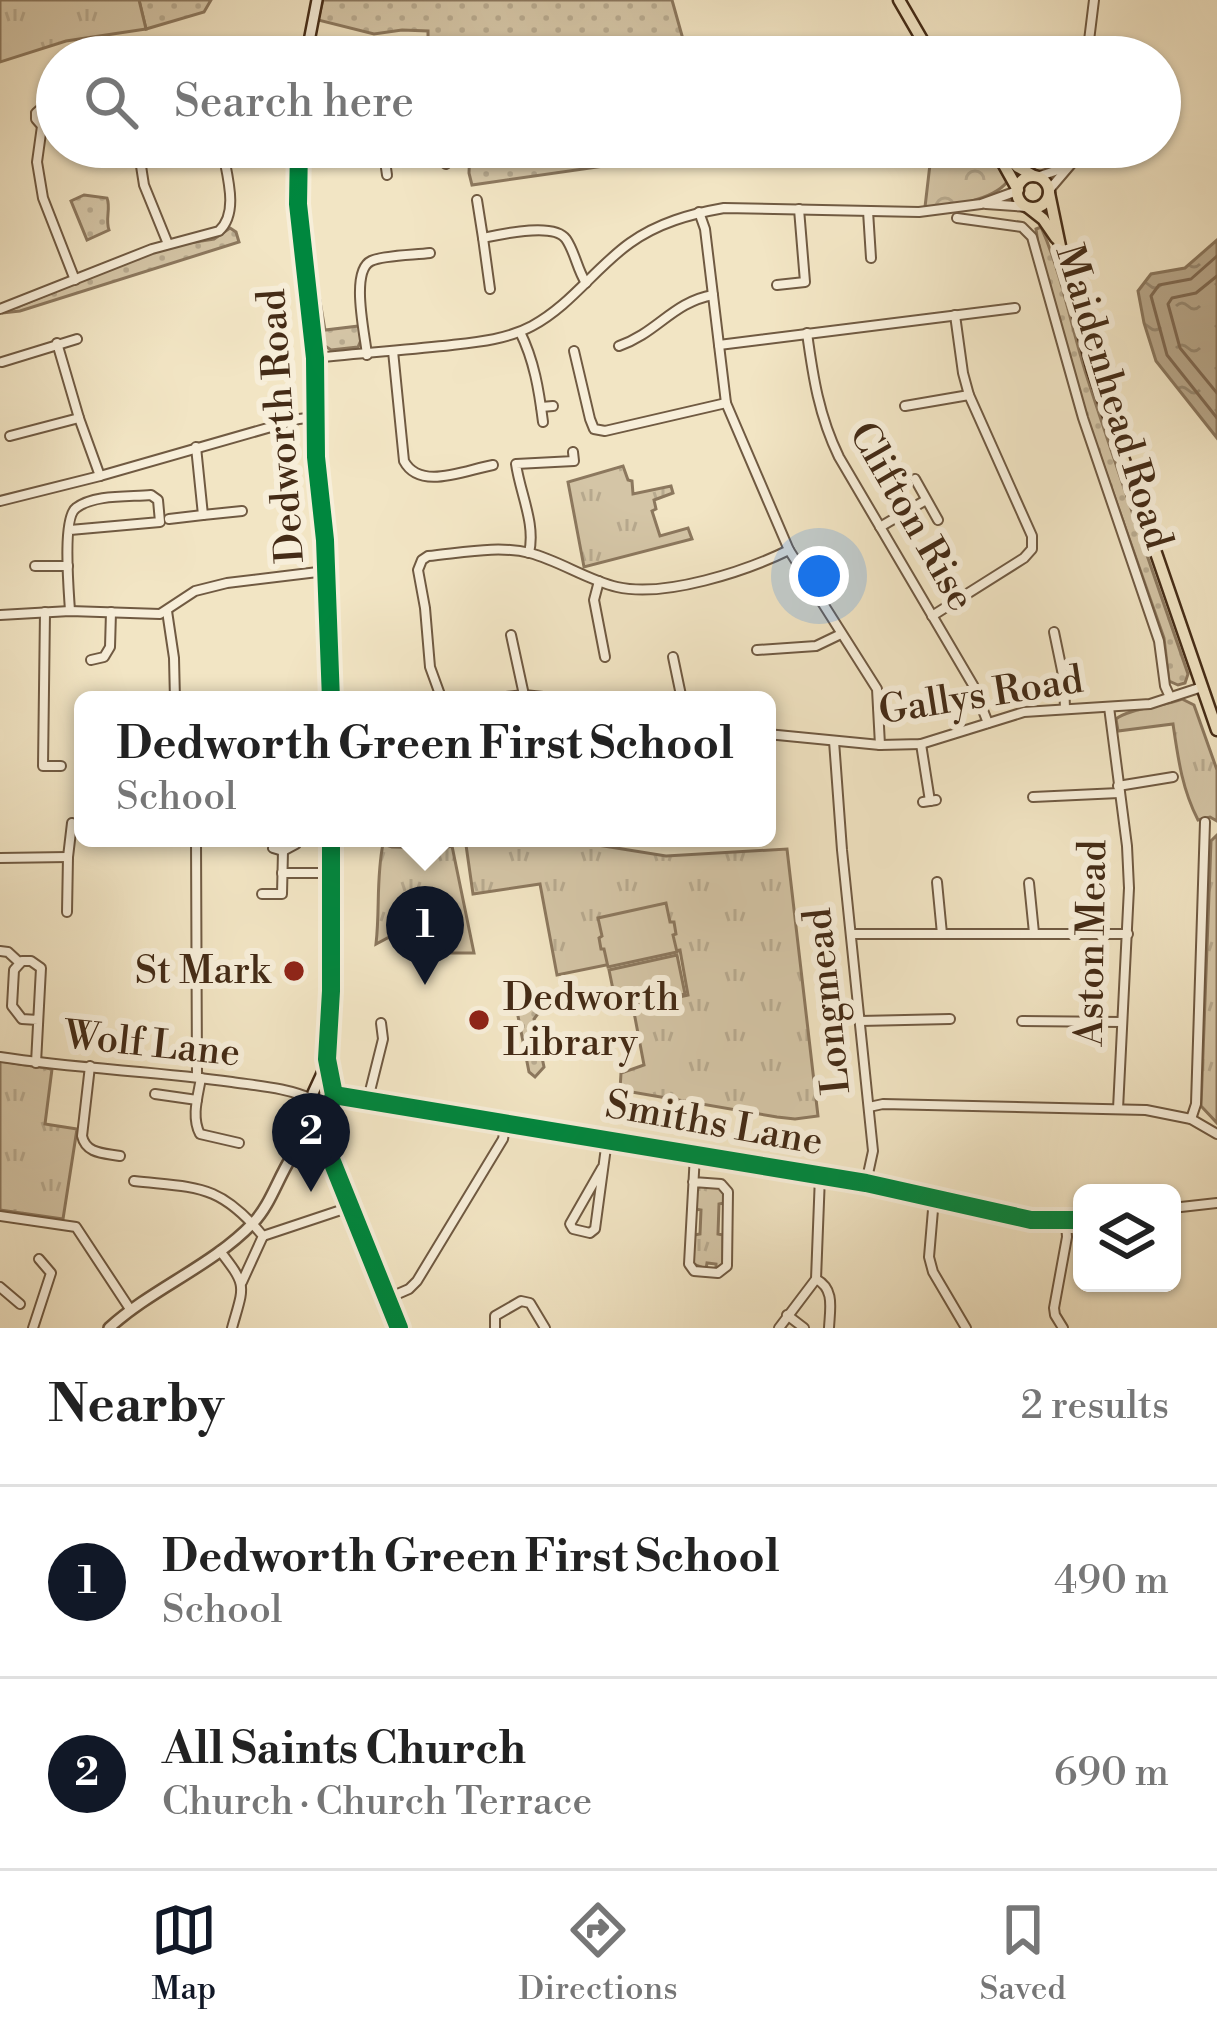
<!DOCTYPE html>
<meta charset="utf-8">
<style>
body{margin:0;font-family:"Libre Bodoni",serif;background:#f6f6f6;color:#222}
.controls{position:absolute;right:36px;bottom:36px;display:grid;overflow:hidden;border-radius:18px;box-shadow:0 3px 9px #0004}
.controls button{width:108px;height:108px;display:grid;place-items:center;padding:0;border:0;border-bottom:3px solid #e0e0e0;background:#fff;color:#222;font:60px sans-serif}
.you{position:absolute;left:819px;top:576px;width:42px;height:42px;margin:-30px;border:9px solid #fff;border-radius:50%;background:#1a73e8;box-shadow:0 0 0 18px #1a73e833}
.badge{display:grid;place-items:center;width:78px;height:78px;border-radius:50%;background:#111827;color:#fff;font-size:39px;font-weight:700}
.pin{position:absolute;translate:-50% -99px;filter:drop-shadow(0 3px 6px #0008)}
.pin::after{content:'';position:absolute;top:63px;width:42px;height:36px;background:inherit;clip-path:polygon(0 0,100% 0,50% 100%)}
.popup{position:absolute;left:74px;top:691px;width:702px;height:156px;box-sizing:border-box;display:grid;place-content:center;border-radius:18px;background:#fff;filter:drop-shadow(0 3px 9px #0005);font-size:39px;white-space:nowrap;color:#767676}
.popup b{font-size:45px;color:#222}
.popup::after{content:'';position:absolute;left:50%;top:100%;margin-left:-24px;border:24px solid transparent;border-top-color:#fff}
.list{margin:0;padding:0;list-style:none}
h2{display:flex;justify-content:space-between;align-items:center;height:156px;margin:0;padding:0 48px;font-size:51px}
h2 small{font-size:39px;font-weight:400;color:#767676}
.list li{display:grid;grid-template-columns:78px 1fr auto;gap:36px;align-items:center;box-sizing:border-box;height:192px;padding:0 48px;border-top:3px solid #e0e0e0}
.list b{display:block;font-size:45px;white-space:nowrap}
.list p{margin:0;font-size:39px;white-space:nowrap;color:#767676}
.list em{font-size:39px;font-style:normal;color:#767676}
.icon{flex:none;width:66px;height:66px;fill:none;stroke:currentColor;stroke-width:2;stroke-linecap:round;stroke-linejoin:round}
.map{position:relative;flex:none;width:1217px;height:1328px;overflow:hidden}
.search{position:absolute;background:#fff;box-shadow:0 3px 9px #0004;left:36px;right:36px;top:36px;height:132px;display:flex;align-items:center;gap:30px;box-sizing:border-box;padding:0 42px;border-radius:66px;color:#767676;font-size:45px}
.sheet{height:540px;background:#fff}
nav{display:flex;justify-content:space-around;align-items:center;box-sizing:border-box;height:168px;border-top:3px solid #e0e0e0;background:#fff;font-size:33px;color:#767676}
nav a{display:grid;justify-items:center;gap:6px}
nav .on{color:#111827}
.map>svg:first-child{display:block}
.grass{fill:url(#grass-dots);stroke:#8c785e;stroke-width:3}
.forest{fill:url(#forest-crowns);stroke:#8c785e;stroke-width:3}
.park{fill:url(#park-tufts);stroke:#8c785e;stroke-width:3}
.pitch{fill:#d4c5a6;stroke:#8c785e;stroke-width:3}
.water{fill:url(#water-ripples);stroke:#89755b;stroke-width:3}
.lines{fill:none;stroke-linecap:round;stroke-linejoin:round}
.shore{stroke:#7e6850;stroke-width:3}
.minor-casing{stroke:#705a42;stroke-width:12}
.tertiary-casing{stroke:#705a42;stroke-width:14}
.secondary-casing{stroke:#442b16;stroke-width:14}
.primary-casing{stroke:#442b16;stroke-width:15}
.minor{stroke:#f7eed9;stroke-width:8}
.tertiary{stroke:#f7eed9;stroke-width:9}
.secondary{stroke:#f7eed9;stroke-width:9}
.primary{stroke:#f2e5c4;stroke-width:10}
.cycleway-casing{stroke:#f7eed9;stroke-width:26}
.cycleway{stroke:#00873e;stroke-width:18}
.poi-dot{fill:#8f2418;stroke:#f7eed9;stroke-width:4.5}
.labels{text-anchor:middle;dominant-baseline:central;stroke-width:12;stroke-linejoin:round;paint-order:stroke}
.street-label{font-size:39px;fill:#442b16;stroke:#f7eed9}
.poi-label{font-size:39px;fill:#442b16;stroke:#f7eed9;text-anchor:end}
</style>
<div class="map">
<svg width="1217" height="1328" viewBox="0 0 1217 1328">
<defs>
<pattern id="grass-dots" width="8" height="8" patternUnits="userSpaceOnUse" patternTransform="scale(3)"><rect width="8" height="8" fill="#d4c5a6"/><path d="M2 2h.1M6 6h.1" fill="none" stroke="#b7a98e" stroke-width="1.8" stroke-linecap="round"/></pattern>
<pattern id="forest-crowns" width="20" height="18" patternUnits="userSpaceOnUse" patternTransform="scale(3)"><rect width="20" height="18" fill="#d4c5a6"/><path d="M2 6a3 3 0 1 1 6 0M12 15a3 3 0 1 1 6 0" fill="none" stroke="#b7a98e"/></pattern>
<pattern id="park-tufts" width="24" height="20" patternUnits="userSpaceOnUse" patternTransform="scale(3)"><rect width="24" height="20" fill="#d4c5a6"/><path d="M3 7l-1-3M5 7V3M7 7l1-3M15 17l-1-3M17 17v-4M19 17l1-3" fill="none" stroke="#b7a98e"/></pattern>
<pattern id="water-ripples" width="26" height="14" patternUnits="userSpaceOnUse" patternTransform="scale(3)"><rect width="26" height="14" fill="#b7a689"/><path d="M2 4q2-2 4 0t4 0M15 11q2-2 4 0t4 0" fill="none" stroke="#96876f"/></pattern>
</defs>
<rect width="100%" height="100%" fill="#f2e5c4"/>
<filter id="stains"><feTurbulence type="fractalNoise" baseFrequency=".00167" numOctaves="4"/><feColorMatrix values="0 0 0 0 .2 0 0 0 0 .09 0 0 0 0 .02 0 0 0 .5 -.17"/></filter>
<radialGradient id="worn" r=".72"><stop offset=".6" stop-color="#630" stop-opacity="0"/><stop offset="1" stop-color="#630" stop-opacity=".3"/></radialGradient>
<g class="grass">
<polygon points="139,0 211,0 204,12 146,29"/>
<polygon points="323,0 672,0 688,57 428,57 428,31 402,30 374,34 318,20"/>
<path d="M271,39L293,47L295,57H249L247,48V57H207C215,49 232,46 244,43L247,47L248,43Z"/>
<polygon points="470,147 715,147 716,150 472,185 469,173"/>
<path d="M84,195L107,198C111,208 105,219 109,230L87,240L71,201Z"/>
<path d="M1041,227C1062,274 1071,327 1087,377C1119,476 1154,575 1188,674L1185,683L1178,685L1169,681L1164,638L1084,410L1038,244L1036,229Z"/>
<polygon points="230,228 236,232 239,242 20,311 2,313 163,247 214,239"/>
<polygon points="312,267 314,267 325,330 359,326 361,340 358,347 331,350 322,344"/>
<polygon points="531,1004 537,1006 540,1011 534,1019 544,1067 535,1077 529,1072 517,1011 521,1006"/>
</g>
<path class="forest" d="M932,147H988L1007,182C992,201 949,207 925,207Z"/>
<g class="park">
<polygon points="0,0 139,0 146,29 66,41 0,62"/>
<polygon points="623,466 628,480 632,481 633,494 671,486 673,493 654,500 656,509 652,511 660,536 688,528 692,539 584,567 568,482"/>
<path d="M1182,699L1194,705L1217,770V821L1210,817L1198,820C1182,789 1178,758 1173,724L1118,731L1116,719C1128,709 1164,706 1182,699Z"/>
<polygon points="1217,835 1217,1123 1201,1106 1211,841"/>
<polygon points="465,838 554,838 666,856 787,849 818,1116 795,1119 777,1117 620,1090 621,1073 644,1065 633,1007 688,995 680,950 557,975 540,884 473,894"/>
<path d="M383,844L392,847L444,848L452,846L474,953H446L397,933L376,944C380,910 376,878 383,844Z"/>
<polygon points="0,1061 52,1069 45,1124 77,1129 63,1219 0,1210"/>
<polygon points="701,1186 719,1187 724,1194 724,1203 719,1204 718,1234 723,1235 723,1264 716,1269 716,1264 707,1263 706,1269 693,1264 694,1235 700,1234 701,1210 695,1209 696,1189"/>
</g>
<g class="pitch">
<polygon points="666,903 670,922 674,922 676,934 673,935 677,952 608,967 604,949 601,949 599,938 602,936 598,918"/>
<polygon points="677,955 685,994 617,1009 609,970"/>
</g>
<polygon class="water" points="1217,240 1217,438 1156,361 1144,323 1138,291 1151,274 1185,268"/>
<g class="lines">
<g class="shore">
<polyline points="1217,256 1191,279 1159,285 1151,296 1167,355 1217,418"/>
<polyline points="1217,276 1196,293 1172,298 1168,304 1180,348 1217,393"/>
</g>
<defs>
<g id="minor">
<polyline points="1087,57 1094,0"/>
<polyline points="1160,108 1173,90"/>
<path d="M42,126C50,128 56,123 56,115L50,107L44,106L36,113V119L42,126L37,162L43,198L75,280"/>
<polyline points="138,147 144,185 168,244"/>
<polyline points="383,147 387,175"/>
<polyline points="441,147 446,164"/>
<polyline points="1037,177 1064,168"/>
<polyline points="1049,190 1072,163 1080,147"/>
<path d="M477,200L483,238C502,234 554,222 566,239C575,252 577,269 586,283"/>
<polyline points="986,204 1027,207"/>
<polyline points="868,211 871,258"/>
<polyline points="699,212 705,229 726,403 789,550 877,689 880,745"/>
<polyline points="957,218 1022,227 1032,237 1083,418 1159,641 1165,686 1170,697"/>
<polyline points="483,238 490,289"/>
<polyline points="777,285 805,282 799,209"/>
<path d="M0,309L152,249L219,231C240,212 226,173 222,147"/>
<path d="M520,332C534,360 539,390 543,422"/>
<path d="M807,333C813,377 819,416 839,457L973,685L988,723"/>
<polyline points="57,343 79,418 100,476"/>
<polyline points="719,345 1015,308"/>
<path d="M619,346C657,333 673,302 713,295"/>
<path d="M393,351L404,461C420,491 465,470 493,465"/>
<polyline points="574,351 590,419 594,429 605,431 726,403"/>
<path d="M367,355C365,334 350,271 371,261C383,255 415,255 430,253"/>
<path d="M315,358C360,353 406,350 452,345C479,342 508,339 532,326C571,305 595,268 630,243C658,223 690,214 724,208L919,212L981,204L1017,191"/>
<polyline points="2,362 77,339"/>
<polyline points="905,406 969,395"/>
<polyline points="541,407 553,406"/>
<polyline points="10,436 79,418"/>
<polyline points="915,479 938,520"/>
<polyline points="0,501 100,476 299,419 315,417"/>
<polyline points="203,515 242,511"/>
<polyline points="169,519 203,515 196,447"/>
<polyline points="880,527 926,500"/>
<path d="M70,530L160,522L158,500L151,495C130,497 94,494 76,508C62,518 69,593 70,611"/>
<path d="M529,553C536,524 520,493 516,464L574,461L573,452"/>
<polyline points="35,566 68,566"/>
<polyline points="599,581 594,600 605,657"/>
<polyline points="167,611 174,658 175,700"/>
<polyline points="45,612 43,766 61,766"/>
<polyline points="0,615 70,611 160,614 195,591 227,583 326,571"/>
<polyline points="932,616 1024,558 1032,549 1032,536 969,395 963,373 955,315"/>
<polyline points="1054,632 1064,680 1065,709"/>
<polyline points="511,635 524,695"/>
<polyline points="757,650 816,646 841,634"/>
<polyline points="673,657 682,700"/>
<polyline points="91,660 104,657 110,647 111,612"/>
<path d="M442,700L430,667L425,608L418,570L422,560L428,556C461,553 498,545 530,553C560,561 587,580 617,587C665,598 746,571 789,550"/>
<polyline points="478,700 524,695 572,700"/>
<polyline points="1109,707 1127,846 1129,888 1118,1109"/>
<polyline points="767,734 880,745 921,744 1024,712 1150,704 1202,687"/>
<polyline points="834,741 842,850 873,1151 866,1183"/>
<polyline points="921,744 930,801"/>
<polyline points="1118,786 1173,777"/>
<polyline points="1033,797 1119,793"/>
<polyline points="923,802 936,800"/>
<polyline points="196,838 197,1076"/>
<polyline points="273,848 283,851 296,844"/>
<polyline points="0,858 68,857"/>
<polyline points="282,873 331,873"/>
<polyline points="937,882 942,934"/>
<polyline points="1029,883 1034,933"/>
<polyline points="262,894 282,894 283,851"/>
<polyline points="67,912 68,857 72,823"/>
<polyline points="852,934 1128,934"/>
<polyline points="0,951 8,952 20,963"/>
<polyline points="860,1021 950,1019"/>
<polyline points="1022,1021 1122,1022"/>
<path d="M0,1057C77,1069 155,1071 232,1082C259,1086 289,1088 314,1100"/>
<polyline points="36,1063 41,968 31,961 22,961 14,970 12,1006 22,1019 38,1020"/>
<path d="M90,1066L82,1136C86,1154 104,1153 120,1156"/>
<path d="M201,1078C198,1096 191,1117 200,1134L239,1143"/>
<polyline points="155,1094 197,1100"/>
<polyline points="334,1095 866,1183 1031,1220 1082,1220"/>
<polyline points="368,1099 383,1039 381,1023"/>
<polyline points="869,1107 883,1104 1146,1110 1191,1119 1217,1134"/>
<polyline points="1191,1119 1196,1104 1205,822"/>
<polyline points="602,1168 570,1224 573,1229 590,1233 595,1229 607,1140"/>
<path d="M134,1181C197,1188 219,1183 263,1236L242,1282"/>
<polyline points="693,1182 721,1184 728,1192 727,1266 718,1273 694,1271 689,1264 695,1154"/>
<polyline points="934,1198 929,1257 933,1272 966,1328"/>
<polyline points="1172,1208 1217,1203"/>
<polyline points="0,1216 76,1227 130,1309"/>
<polyline points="263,1236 350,1207"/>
<path d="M220,1251C248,1287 244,1285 232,1328"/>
<path d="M816,1279C835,1289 830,1308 829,1328"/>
<polyline points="0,1287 20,1304"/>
<polyline points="386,1299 409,1289 417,1281 503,1139 506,1122"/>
<polyline points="787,1315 804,1328"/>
<polyline points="33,1328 51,1273 39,1259"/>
<polyline points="495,1328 495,1316 521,1301 530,1303 545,1328"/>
<polyline points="779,1328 816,1279 820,1176"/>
<polyline points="1063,1328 1055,1315 1054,1308 1067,1237 1066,1222"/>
</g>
<path id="tertiary" d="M109,1328C153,1288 212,1266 253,1223C277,1198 282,1157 310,1137"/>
<g id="secondary">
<polyline points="306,57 317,0"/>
<polyline points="299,147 298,204 315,358 316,457 325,540 331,700"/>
<polyline points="331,838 331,991 327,1059 334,1095 327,1114 327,1149 399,1328"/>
<polyline points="325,1067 313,1093 318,1118 310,1140 328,1161"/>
</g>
<g id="primary">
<polyline points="899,0 932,57"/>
<polyline points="994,147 1018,190"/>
<polyline points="999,149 1018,167 1034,176"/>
<circle cx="1033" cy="192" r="16"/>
<polyline points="1049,193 1060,246 1093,370 1217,730"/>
<polyline points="1029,208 1043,219 1056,238"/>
</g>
</defs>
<use href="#minor" class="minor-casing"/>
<use href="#tertiary" class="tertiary-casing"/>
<use href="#secondary" class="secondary-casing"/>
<use href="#primary" class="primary-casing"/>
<use href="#minor" class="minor"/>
<use href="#tertiary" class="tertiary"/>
<use href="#secondary" class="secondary"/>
<use href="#primary" class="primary"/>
<defs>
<g id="cycleway">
<polyline points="299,147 298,204 315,358 316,457 325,540 331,700"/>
<polyline points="331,838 331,991 327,1059 334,1095 327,1114 327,1149 399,1328"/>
<polyline points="334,1095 866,1183 1031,1220 1082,1220"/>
</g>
</defs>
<use href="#cycleway" class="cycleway-casing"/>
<use href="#cycleway" class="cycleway"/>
</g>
<g class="poi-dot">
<circle cx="294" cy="971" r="12"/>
<circle cx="479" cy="1020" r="12"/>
</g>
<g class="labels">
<g class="street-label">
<text transform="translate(1113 397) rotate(73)">Maidenhead Road</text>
<text transform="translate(282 426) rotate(-94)">Dedworth Road</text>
<text transform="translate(911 517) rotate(60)">Clifton Rise</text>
<text transform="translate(981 696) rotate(-9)">Gallys Road</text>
<text transform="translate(1092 943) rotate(-89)">Aston Mead</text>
<text transform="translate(828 1001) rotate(-96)">Longmead</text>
<text transform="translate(152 1045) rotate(6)">Wolf Lane</text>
<text transform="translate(714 1124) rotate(10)">Smiths Lane</text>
</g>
<g class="poi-label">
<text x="270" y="971">St Mark</text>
<text x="503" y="998" text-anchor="start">Dedworth<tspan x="503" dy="45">Library</tspan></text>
</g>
</g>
<rect width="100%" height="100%" filter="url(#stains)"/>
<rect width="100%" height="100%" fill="url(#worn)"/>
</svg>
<div class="controls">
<button><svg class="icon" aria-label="layers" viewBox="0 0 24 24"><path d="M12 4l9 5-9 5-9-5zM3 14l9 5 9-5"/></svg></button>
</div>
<div class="you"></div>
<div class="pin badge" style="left:425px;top:985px">1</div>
<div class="popup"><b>Dedworth Green First School</b>School</div>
<div class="pin badge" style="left:311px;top:1192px">2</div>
<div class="search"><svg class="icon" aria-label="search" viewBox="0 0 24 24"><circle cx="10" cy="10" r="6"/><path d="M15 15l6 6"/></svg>Search here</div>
</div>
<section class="sheet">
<h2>Nearby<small>2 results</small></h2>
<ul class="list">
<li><span class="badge">1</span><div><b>Dedworth Green First School</b><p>School</p></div><em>490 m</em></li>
<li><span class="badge">2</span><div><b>All Saints Church</b><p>Church · Church Terrace</p></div><em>690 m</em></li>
</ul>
</section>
<nav>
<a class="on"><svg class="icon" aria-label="map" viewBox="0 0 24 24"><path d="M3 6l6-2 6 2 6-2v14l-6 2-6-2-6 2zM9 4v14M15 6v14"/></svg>Map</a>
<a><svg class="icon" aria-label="directions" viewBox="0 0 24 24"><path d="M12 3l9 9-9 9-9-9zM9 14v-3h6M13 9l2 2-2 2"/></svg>Directions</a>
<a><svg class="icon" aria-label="saved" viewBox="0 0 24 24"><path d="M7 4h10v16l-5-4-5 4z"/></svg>Saved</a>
</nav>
